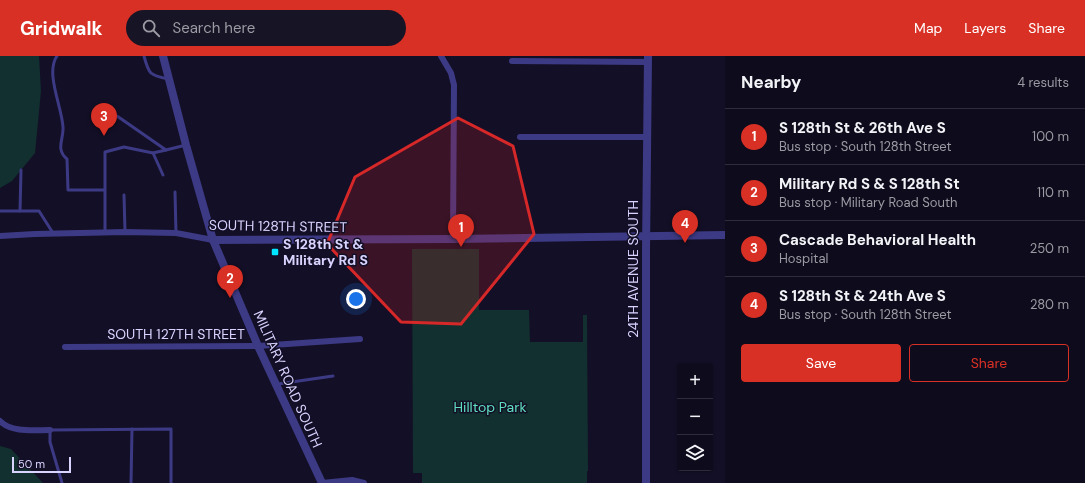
<!DOCTYPE html>
<meta charset="utf-8">
<style>
body{margin:0;font-family:"DM Sans",sans-serif;background:#171425;color:#f1f3f6}
.controls{position:absolute;right:12px;bottom:12px;display:grid;overflow:hidden;border-radius:4px;box-shadow:0 1px 3px #0004}
.controls button{width:36px;height:36px;display:grid;place-items:center;padding:0;border:0;border-bottom:1px solid #2e2b3b;background:#0e0b1c;color:#f1f3f6;font:20px sans-serif}
.scale{position:absolute;left:12px;bottom:10px;width:59px;box-sizing:border-box;padding-left:4px;border:2px solid #d9d4ff;border-top:0;font-size:11px;line-height:14px;white-space:nowrap;color:#d9d4ff;-webkit-text-stroke:3px #130f26;paint-order:stroke}
.you{position:absolute;left:356px;top:243px;width:14px;height:14px;margin:-10px;border:3px solid #fff;border-radius:50%;background:#1a73e8;box-shadow:0 0 0 6px #1a73e833}
.badge{display:grid;place-items:center;width:26px;height:26px;border-radius:50%;background:#d93025;color:#fff;font-size:13px;font-weight:700}
.pin{position:absolute;translate:-50% -33px;filter:drop-shadow(0 1px 2px #0008)}
.pin::after{content:'';position:absolute;top:21px;width:14px;height:12px;background:inherit;clip-path:polygon(0 0,100% 0,50% 100%)}
.list{margin:0;padding:0;list-style:none}
h2{display:flex;justify-content:space-between;align-items:center;height:52px;margin:0;padding:0 16px;font-size:17px}
h2 small{font-size:13px;font-weight:400;color:#9b9ba3}
.list li{display:grid;grid-template-columns:26px 1fr auto;gap:12px;align-items:center;box-sizing:border-box;height:56px;padding:0 16px;border-top:1px solid #2e2b3b}
.list b{display:block;font-size:15px;white-space:nowrap}
.list p{margin:0;font-size:13px;white-space:nowrap;color:#9b9ba3}
.list em{font-size:13px;font-style:normal;color:#9b9ba3}
.actions{display:flex;gap:8px;padding:12px 16px}
.actions a{flex:1;padding:9px 0;border:1px solid #d93025;border-radius:4px;text-align:center;font-size:14px;color:#d93025}
.actions .main{background:#d93025;color:#fff}
.icon{flex:none;width:22px;height:22px;fill:none;stroke:currentColor;stroke-width:2;stroke-linecap:round;stroke-linejoin:round}
.map{position:relative;flex:none;width:725px;height:427px;overflow:hidden}
header{display:flex;align-items:center;gap:24px;box-sizing:border-box;height:56px;padding:0 20px;background:#d93025;color:#fff}
header strong{font-size:19px}
nav{display:flex;gap:22px;margin-inline-start:auto;font-size:14px}
.search{width:280px;height:36px;background:#171425;display:flex;align-items:center;gap:10px;box-sizing:border-box;padding:0 14px;border-radius:22px;color:#9b9ba3;font-size:15px}
main{display:flex}
aside{flex:1;background:#0e0b1c}
.map>svg:first-child{display:block}
.green{fill:#12302f}
.lines{fill:none;stroke-linecap:round;stroke-linejoin:round}
.service{stroke:#3d3a85;stroke-width:3}
.minor{stroke:#3d3a85;stroke-width:6}
.tertiary{stroke:#3d3a85;stroke-width:8}
.marked{fill:#d62828;fill-opacity:0.2;stroke:#d62828;stroke-width:3;stroke-linejoin:round}
.poi-dot{fill:#00e5ff;stroke:#130f26;stroke-width:1.5}
.labels{text-anchor:middle;dominant-baseline:central;stroke-width:3;stroke-linejoin:round;paint-order:stroke}
.street-label{font-size:14px;fill:#d9d4ff;stroke:#130f26}
.poi-label{font-size:14px;font-weight:bold;fill:#d9d4ff;stroke:#130f26;text-anchor:start}
.park-label{font-size:14px;fill:#5fe0c0;stroke:#130f26}
</style>
<header>
<strong>Gridwalk</strong>
<div class="search"><svg class="icon" aria-label="search" viewBox="0 0 24 24"><circle cx="10" cy="10" r="6"/><path d="M15 15l6 6"/></svg>Search here</div>
<nav><a>Map</a><a>Layers</a><a>Share</a></nav>
</header>
<main>
<div class="map">
<svg width="725" height="427" viewBox="0 0 725 427">
<rect width="100%" height="100%" fill="#130f26"/>
<g class="green">
<polygon points="0,0 39,0 41,35 35,97 12,125 0,132"/>
<polygon points="412,193 479,193 479,254 529,254 530,286 583,286 583,259 587,259 588,415 587,415 587,427 422,427 422,417 413,417"/>
<polygon points="0,390 11,393 43,427 0,427"/>
</g>
<g class="lines">
<g class="service">
<path d="M57,0C45,17 62,51 63,71C64,83 55,93 67,103L68,134H104"/>
<path d="M144,0C149,19 150,19 168,23"/>
<polyline points="117,60 166,94 186,89"/>
<polyline points="153,97 166,94"/>
<polyline points="175,136 176,177"/>
<polyline points="124,139 125,176"/>
<polyline points="0,155 39,155 53,177"/>
<polyline points="20,155 21,114"/>
<polyline points="105,176 105,96 124,91 153,97 163,119"/>
<polyline points="278,328 333,320"/>
<polyline points="62,427 50,386 50,374 171,373 171,427"/>
<polyline points="131,427 132,373"/>
</g>
<g class="minor">
<polyline points="441,0 451,17 454,29 453,183"/>
<polyline points="512,5 648,6"/>
<polyline points="520,81 647,81"/>
<polyline points="0,180 35,178 125,176 176,177 213,184"/>
<polyline points="65,291 258,290 360,283"/>
<path d="M0,365C12,377 34,374 50,374"/>
<polyline points="322,427 352,424 364,427"/>
</g>
<g class="tertiary">
<polyline points="163,0 186,89 213,184 258,290 322,427"/>
<polyline points="213,184 453,183 725,179"/>
<polyline points="646,427 646,195 648,0"/>
</g>
</g>
<path class="marked" d="M458,62L513,90L534,178L461,268L401,266L327,188L355,121Z"/>
<rect class="poi-dot" x="271" y="192" width="8" height="8" rx="2"/>
<g class="labels">
<g class="street-label">
<text transform="translate(278 170) rotate(1)">SOUTH 128TH STREET</text>
<text transform="translate(633 213) rotate(-90)">24TH AVENUE SOUTH</text>
<text x="176" y="278">SOUTH 127TH STREET</text>
<text transform="translate(288 323) rotate(66)">MILITARY ROAD SOUTH</text>
</g>
<g class="poi-label">
<text x="283" y="188">S 128th St &amp;<tspan x="283" dy="16">Military Rd S</tspan></text>
</g>
<g class="park-label">
<text x="490" y="351">Hilltop Park</text>
</g>
</g>
</svg>
<div class="controls">
<button>+</button>
<button>−</button>
<button><svg class="icon" aria-label="layers" viewBox="0 0 24 24"><path d="M12 4l9 5-9 5-9-5zM3 14l9 5 9-5"/></svg></button>
</div>
<div class="scale">50 m</div>
<div class="you"></div>
<div class="pin badge" style="left:461px;top:191px">1</div>
<div class="pin badge" style="left:230px;top:242px">2</div>
<div class="pin badge" style="left:104px;top:80px">3</div>
<div class="pin badge" style="left:685px;top:187px">4</div>
</div>
<aside>
<h2>Nearby<small>4 results</small></h2>
<ul class="list">
<li><span class="badge">1</span><div><b>S 128th St &amp; 26th Ave S</b><p>Bus stop · South 128th Street</p></div><em>100 m</em></li>
<li><span class="badge">2</span><div><b>Military Rd S &amp; S 128th St</b><p>Bus stop · Military Road South</p></div><em>110 m</em></li>
<li><span class="badge">3</span><div><b>Cascade Behavioral Health</b><p>Hospital</p></div><em>250 m</em></li>
<li><span class="badge">4</span><div><b>S 128th St &amp; 24th Ave S</b><p>Bus stop · South 128th Street</p></div><em>280 m</em></li>
</ul>
<div class="actions"><a class="main">Save</a><a>Share</a></div>
</aside>
</main>
